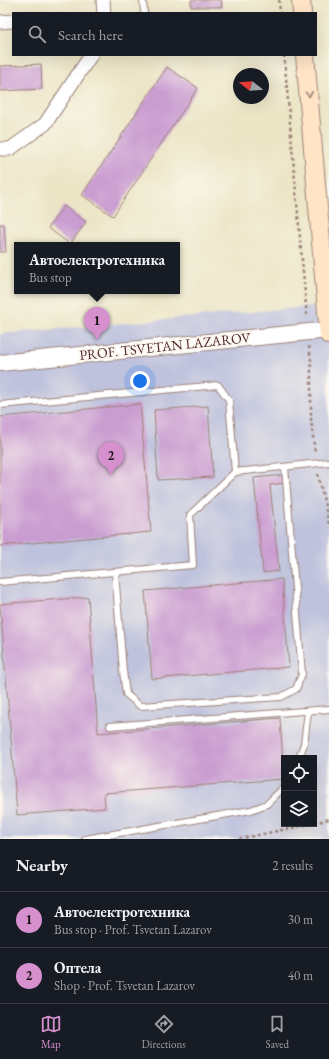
<!DOCTYPE html>
<meta charset="utf-8">
<style>
body{margin:0;font-family:"EB Garamond",serif;background:#20242c;color:#f1f3f6}
.controls{position:absolute;right:12px;bottom:12px;display:grid;overflow:hidden;border-radius:0px;box-shadow:0 4px 16px #0002}
.controls button{width:36px;height:36px;display:grid;place-items:center;padding:0;border:0;border-bottom:1px solid #363941;background:#171b24;color:#f1f3f6;font:20px sans-serif}
.compass{position:absolute;left:233px;top:68px;width:36px;height:36px;border-radius:50%;background:#171b24;box-shadow:0 4px 16px #0002;rotate:287deg}
.you{position:absolute;left:140px;top:381px;width:14px;height:14px;margin:-10px;border:3px solid #fff;border-radius:50%;background:#1a73e8;box-shadow:0 0 0 6px #1a73e833}
.badge{display:grid;place-items:center;width:26px;height:26px;border-radius:50%;background:#d690ce;color:#111;font-size:13px;font-weight:700}
.pin{position:absolute;translate:-50% -33px;filter:drop-shadow(0 1px 2px #0008)}
.pin::after{content:'';position:absolute;top:21px;width:14px;height:12px;background:inherit;clip-path:polygon(0 0,100% 0,50% 100%)}
.popup{position:absolute;left:14px;top:242px;width:166px;height:52px;box-sizing:border-box;display:grid;place-content:center;border-radius:0px;background:#171b24;filter:drop-shadow(0 1px 3px #0005);font-size:13px;white-space:nowrap;color:#9ea1a6}
.popup b{font-size:15px;color:#f1f3f6}
.popup::after{content:'';position:absolute;left:50%;top:100%;margin-left:-8px;border:8px solid transparent;border-top-color:#171b24}
.list{margin:0;padding:0;list-style:none}
h2{display:flex;justify-content:space-between;align-items:center;height:52px;margin:0;padding:0 16px;font-size:17px}
h2 small{font-size:13px;font-weight:400;color:#9ea1a6}
.list li{display:grid;grid-template-columns:26px 1fr auto;gap:12px;align-items:center;box-sizing:border-box;height:56px;padding:0 16px;border-top:1px solid #363941}
.list b{display:block;font-size:15px;white-space:nowrap}
.list p{margin:0;font-size:13px;white-space:nowrap;color:#9ea1a6}
.list em{font-size:13px;font-style:normal;color:#9ea1a6}
.icon{flex:none;width:22px;height:22px;fill:none;stroke:currentColor;stroke-width:2;stroke-linecap:round;stroke-linejoin:round}
.map{position:relative;flex:none;width:329px;height:839px;overflow:hidden}
.search{position:absolute;background:#171b24;box-shadow:0 4px 16px #0002;left:12px;right:12px;top:12px;height:44px;display:flex;align-items:center;gap:10px;box-sizing:border-box;padding:0 14px;border-radius:0px;color:#9ea1a6;font-size:15px}
.sheet{height:164px;background:#171b24}
nav{display:flex;justify-content:space-around;align-items:center;box-sizing:border-box;height:56px;border-top:1px solid #363941;background:#171b24;font-size:11px;color:#9ea1a6}
nav a{display:grid;justify-items:center;gap:2px}
nav .on{color:#d690ce}
.map>svg:first-child{display:block}
.industrial{fill:#bfc2dd;fill-rule:evenodd}
.building{fill:#ca9dd1}
.lines{fill:none;stroke-linecap:round;stroke-linejoin:round}
.service-casing{stroke:#9b8278;stroke-width:8}
.minor-casing{stroke:#9b8278;stroke-width:15}
.tertiary-casing{stroke:#9b8278;stroke-width:18}
.secondary-casing{stroke:#9b8278;stroke-width:20}
.path{stroke:#9b8278;stroke-width:2.5;stroke-dasharray:3 3;stroke-linecap:butt}
.service{stroke:#fff;stroke-width:6}
.minor{stroke:#fff;stroke-width:13}
.tertiary{stroke:#fff;stroke-width:16}
.secondary{stroke:#ffe4c6;stroke-width:18}
.oneway{stroke:#a48278}
.labels{text-anchor:middle;dominant-baseline:central;stroke-width:4;stroke-linejoin:round;paint-order:stroke}
.street-label{font-size:14px;fill:#4a1f2b;stroke:#fbf7ec}
</style>
<div class="map">
<svg width="329" height="839" viewBox="0 0 329 839">
<rect width="100%" height="100%" fill="#fbf7ec"/>
<filter id="ink" filterUnits="userSpaceOnUse"><feTurbulence type="fractalNoise" baseFrequency=".025" numOctaves="2"/><feDisplacementMap in="SourceGraphic" scale="8" xChannelSelector="R" yChannelSelector="G"/><feConvolveMatrix kernelMatrix="1 2 1 2 8 2 1 2 1" color-interpolation-filters="sRGB"/></filter>
<filter id="wash" filterUnits="userSpaceOnUse"><feTurbulence type="fractalNoise" baseFrequency=".012" numOctaves="4" result="noise"/><feDisplacementMap in="SourceGraphic" scale="16" xChannelSelector="R" yChannelSelector="G"/><feGaussianBlur stdDeviation="0.9" result="paint"/><feColorMatrix in="noise" values="0 0 0 0 0 0 0 0 0 0 0 0 0 0 0 0 0 1.4 0 .05"/><feComposite in="paint" operator="in"/></filter>
<g filter="url(#wash)">
<rect width="100%" height="100%" fill="#ece5c6"/>
<path class="industrial" d="M329,305V839H0V334ZM284,758H314V824H284Z"/>
<g id="blocks">
<g class="building">
<polygon points="191,0 221,0 222,7 191,7"/>
<polygon points="41,64 42,89 0,91 0,66"/>
<polygon points="167,67 198,88 113,216 82,195"/>
<polygon points="64,206 86,222 70,244 48,228"/>
<polygon points="0,224 4,224 6,252 0,252"/>
<polygon points="140,404 151,532 0,546 0,417"/>
<polygon points="208,406 213,477 158,480 154,410"/>
<polygon points="284,475 285,483 270,485 279,571 263,573 254,478"/>
<polygon points="282,579 289,667 152,679 145,591"/>
<polygon points="88,597 98,733 280,718 284,779 104,793 105,808 17,815 0,604"/>
</g>
</g>
</g>
<g filter="url(#ink)">
<use href="#blocks" fill-opacity="0" stroke="#9b8278" stroke-width="1"/>
<g class="lines">
<defs>
<g id="service">
<polyline points="143,0 144,13"/>
<polyline points="0,405 218,385 229,400 235,472 190,515 193,565 0,582"/>
<polyline points="235,472 329,462"/>
<polyline points="115,572 123,671 126,694 140,706 281,697 296,689 302,674 285,467"/>
<polyline points="110,726 329,709"/>
<polyline points="299,758 304,744 308,711"/>
<polyline points="85,839 251,810 267,804 284,787"/>
</g>
<g id="minor">
<polyline points="103,0 104,13"/>
<polyline points="0,22 13,21"/>
<polyline points="0,149 10,149 45,124 91,55"/>
</g>
<polyline id="tertiary" points="0,363 329,330"/>
<g id="secondary">
<polyline points="301,0 302,13"/>
<polyline points="305,55 329,335"/>
</g>
</defs>
<use href="#service" class="service-casing"/>
<use href="#minor" class="minor-casing"/>
<use href="#tertiary" class="tertiary-casing"/>
<use href="#secondary" class="secondary-casing"/>
<g class="path">
<polyline points="279,0 280,13"/>
<polyline points="284,55 307,317"/>
<polyline points="309,346 311,360 311,419 315,453"/>
<polyline points="318,474 329,524"/>
<polyline points="314,823 329,819"/>
<polyline points="239,839 310,824"/>
</g>
<use href="#service" class="service"/>
<use href="#minor" class="minor"/>
<use href="#tertiary" class="tertiary"/>
<use href="#secondary" class="secondary"/>
</g>
<defs><path id="oneway-chevron" d="M-2-3.5L2.5 0L-2 3.5" fill="none" stroke-width="1.6" stroke-linecap="round" stroke-linejoin="round"/></defs>
<use class="oneway" href="#oneway-chevron" transform="translate(309 94) rotate(85)"/>
</g>
<g class="labels">
<g class="street-label">
<text transform="translate(165 346) rotate(-6)">PROF. TSVETAN LAZAROV</text>
</g>
</g>
</svg>
<div class="controls">
<button><svg class="icon" aria-label="locate" viewBox="0 0 24 24"><circle cx="12" cy="12" r="6"/><path d="M12 2v4M12 18v4M2 12h4M18 12h4"/></svg></button>
<button><svg class="icon" aria-label="layers" viewBox="0 0 24 24"><path d="M12 4l9 5-9 5-9-5zM3 14l9 5 9-5"/></svg></button>
</div>
<svg class="compass" viewBox="-18 -18 36 36"><path d="M0-13l5 13h-10z" fill="#e53935"/><path d="M0 13l5-13h-10z" fill="#9ea1a6"/></svg>
<div class="you"></div>
<div class="pin badge" style="left:97px;top:340px">1</div>
<div class="popup"><b>Автоелектротехника</b>Bus stop</div>
<div class="pin badge" style="left:111px;top:475px">2</div>
<div class="search"><svg class="icon" aria-label="search" viewBox="0 0 24 24"><circle cx="10" cy="10" r="6"/><path d="M15 15l6 6"/></svg>Search here</div>
</div>
<section class="sheet">
<h2>Nearby<small>2 results</small></h2>
<ul class="list">
<li><span class="badge">1</span><div><b>Автоелектротехника</b><p>Bus stop · Prof. Tsvetan Lazarov</p></div><em>30 m</em></li>
<li><span class="badge">2</span><div><b>Оптела</b><p>Shop · Prof. Tsvetan Lazarov</p></div><em>40 m</em></li>
</ul>
</section>
<nav>
<a class="on"><svg class="icon" aria-label="map" viewBox="0 0 24 24"><path d="M3 6l6-2 6 2 6-2v14l-6 2-6-2-6 2zM9 4v14M15 6v14"/></svg>Map</a>
<a><svg class="icon" aria-label="directions" viewBox="0 0 24 24"><path d="M12 3l9 9-9 9-9-9zM9 14v-3h6M13 9l2 2-2 2"/></svg>Directions</a>
<a><svg class="icon" aria-label="saved" viewBox="0 0 24 24"><path d="M7 4h10v16l-5-4-5 4z"/></svg>Saved</a>
</nav>
